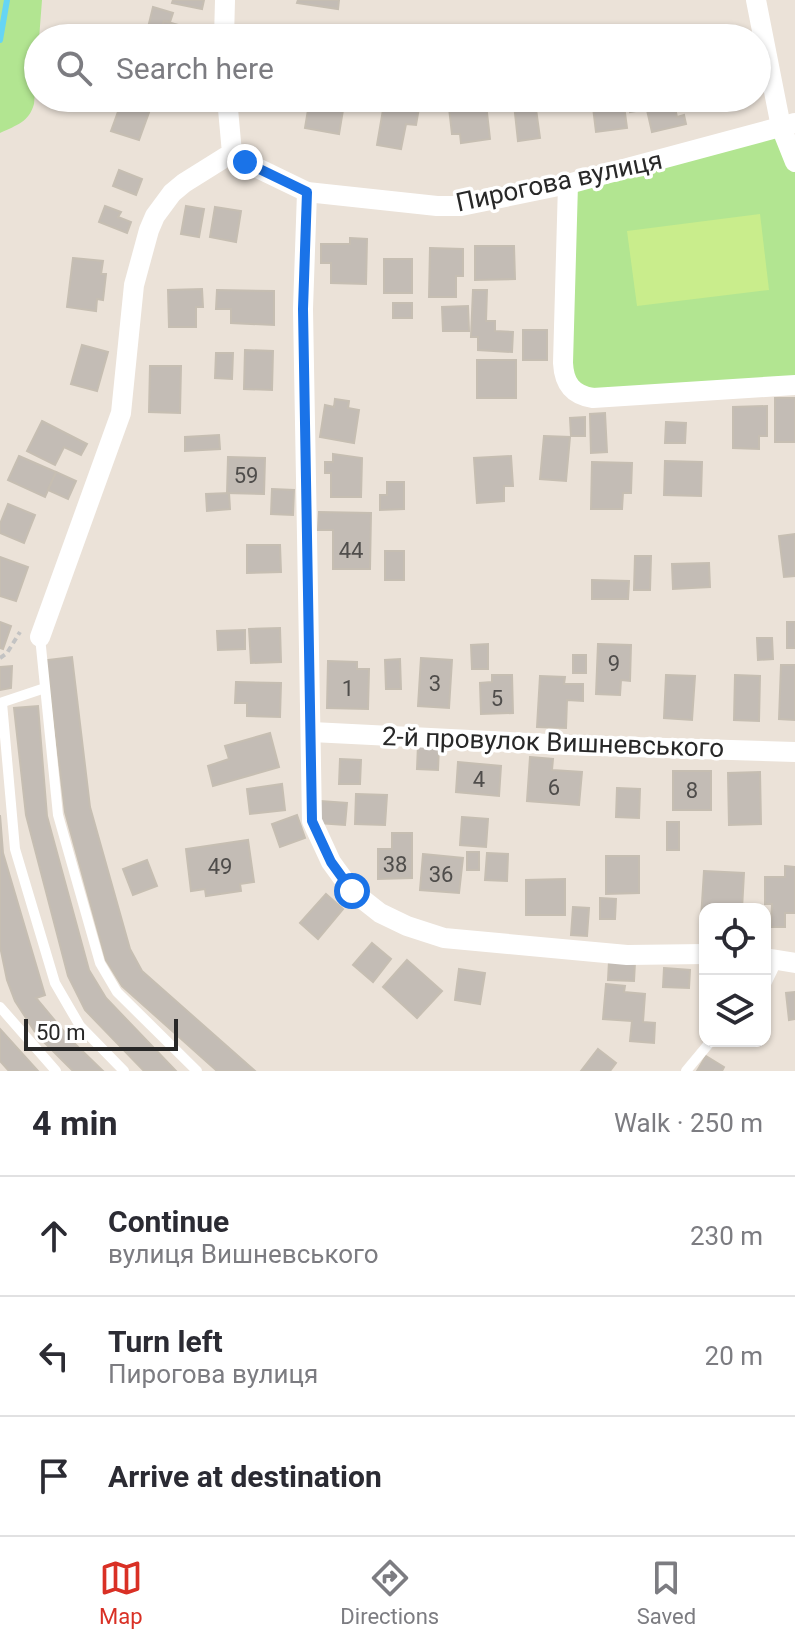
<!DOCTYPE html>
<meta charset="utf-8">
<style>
body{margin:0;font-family:Roboto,sans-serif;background:#f7f7f7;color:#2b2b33}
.controls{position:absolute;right:24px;bottom:24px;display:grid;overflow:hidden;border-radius:16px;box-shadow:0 2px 6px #0004}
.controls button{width:72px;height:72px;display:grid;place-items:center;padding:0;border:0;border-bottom:2px solid #e1e1e2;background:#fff;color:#2b2b33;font:40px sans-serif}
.scale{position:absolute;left:24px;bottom:20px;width:154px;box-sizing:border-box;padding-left:8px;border:4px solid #282828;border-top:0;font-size:22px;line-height:28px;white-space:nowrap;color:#282828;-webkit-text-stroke:6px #fff;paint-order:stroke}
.stop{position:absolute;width:24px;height:24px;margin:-18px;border:6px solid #1a73e8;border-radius:50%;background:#fff}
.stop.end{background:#1a73e8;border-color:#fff;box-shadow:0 2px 8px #0008}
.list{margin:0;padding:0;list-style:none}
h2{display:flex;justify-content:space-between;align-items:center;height:104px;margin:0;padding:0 32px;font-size:34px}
h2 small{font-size:26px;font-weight:400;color:#7c7c81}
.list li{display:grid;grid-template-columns:52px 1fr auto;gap:24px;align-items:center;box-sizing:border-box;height:120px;padding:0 32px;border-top:2px solid #e1e1e2}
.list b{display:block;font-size:30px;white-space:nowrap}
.list p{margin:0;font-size:26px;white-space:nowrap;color:#7c7c81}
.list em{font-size:26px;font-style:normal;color:#7c7c81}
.icon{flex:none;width:44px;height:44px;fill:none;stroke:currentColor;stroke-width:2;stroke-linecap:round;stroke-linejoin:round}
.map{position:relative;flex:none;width:795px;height:1071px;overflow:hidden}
.search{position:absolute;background:#fff;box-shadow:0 2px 6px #0004;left:24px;right:24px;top:24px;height:88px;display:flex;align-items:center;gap:20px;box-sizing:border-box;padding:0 28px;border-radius:44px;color:#7c7c81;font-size:30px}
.sheet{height:464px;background:#fff}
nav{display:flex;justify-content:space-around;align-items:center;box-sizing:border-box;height:112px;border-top:2px solid #e1e1e2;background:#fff;font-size:22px;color:#7c7c81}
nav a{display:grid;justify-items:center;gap:4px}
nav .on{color:#d93025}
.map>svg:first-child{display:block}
.green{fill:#b2e591}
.pitch{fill:#c9ed8c}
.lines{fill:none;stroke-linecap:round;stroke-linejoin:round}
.stream{stroke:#65d5f4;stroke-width:6}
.building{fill:#c3bcb5;stroke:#c6beb2;stroke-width:2}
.path{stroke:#c3c3c3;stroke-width:4;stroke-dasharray:6 4;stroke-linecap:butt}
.service{stroke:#fff;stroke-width:10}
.minor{stroke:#fff;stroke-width:20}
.route{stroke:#1a73e8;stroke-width:10}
.labels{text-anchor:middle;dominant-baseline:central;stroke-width:7;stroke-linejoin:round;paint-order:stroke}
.number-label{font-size:22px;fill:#4f4d4b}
.street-label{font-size:26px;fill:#282828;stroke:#fff}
</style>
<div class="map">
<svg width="795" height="1071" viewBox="0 0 795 1071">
<rect width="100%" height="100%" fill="#ebe2d8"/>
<g class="green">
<path d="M0,0H42L34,104C29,122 17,125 0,133Z"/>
<polygon points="781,127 795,162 795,385 593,398 564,373 568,184"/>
</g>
<polygon class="pitch" points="760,214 769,290 637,306 627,231"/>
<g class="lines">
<polyline class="stream" points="0,40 7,0"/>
</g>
<g class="building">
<polygon points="173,0 204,0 202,9 172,3"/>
<polygon points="298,0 339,0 338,9 297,3"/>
<polygon points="153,7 173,13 170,22 164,21 159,38 146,36"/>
<polygon points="164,21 196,30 194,38 159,38"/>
<polygon points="123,98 151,107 139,140 111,131"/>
<polygon points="257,98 284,98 282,104"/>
<polygon points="310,98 345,98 339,134 305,128"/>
<polygon points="385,98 420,102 416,125 406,124 401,149 377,145"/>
<polygon points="623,98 627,128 596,132 592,99"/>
<polygon points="629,98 641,98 642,110 630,112"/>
<polygon points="710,98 738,98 713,106"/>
<polygon points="535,102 540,138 518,141 514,104"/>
<polygon points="486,104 490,139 461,143 460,134 452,134 449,108"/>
<polygon points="674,104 677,117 684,115 686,124 652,132 647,110"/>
<polygon points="119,170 142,179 136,195 113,186"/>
<polygon points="105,206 121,212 118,217 131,222 127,233 99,222"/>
<polygon points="186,206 204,209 199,237 181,234"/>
<polygon points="215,207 241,211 236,242 210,237"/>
<polygon points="350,238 367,239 366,284 331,283 331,263 321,263 321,244 350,244"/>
<polygon points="475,246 514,246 515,279 475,280"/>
<polygon points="430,248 463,249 463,276 456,276 456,297 429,297"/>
<polygon points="73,258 103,261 101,274 106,274 103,300 97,299 96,311 67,307"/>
<rect x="384" y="259" width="28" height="34"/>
<polygon points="202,289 203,307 196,307 196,327 169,327 168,290"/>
<polygon points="217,290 274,291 274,325 231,323 231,309 216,309"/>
<polygon points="473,290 487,290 486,321 495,321 495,331 513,332 512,352 478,350 478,337 471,337"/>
<rect x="393" y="303" width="19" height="15"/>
<polygon points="468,306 469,331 443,331 442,307"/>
<rect x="523" y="330" width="24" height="30"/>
<polygon points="82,345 108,352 97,391 71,384"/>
<polygon points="245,350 273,351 272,390 244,389"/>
<polygon points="216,353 233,353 232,379 215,378"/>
<rect x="477" y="360" width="39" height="38"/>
<polygon points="150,366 181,366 180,413 149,412"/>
<rect x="775" y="398" width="20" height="44"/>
<polygon points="335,399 349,401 348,408 359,410 354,443 320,437 325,405 334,407"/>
<polygon points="767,406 767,436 759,436 759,449 733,448 733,407"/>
<polygon points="605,413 607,452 591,453 590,414"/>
<polygon points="585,417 585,436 571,436 570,418"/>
<polygon points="42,421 87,444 81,455 64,447 55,465 27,451"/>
<polygon points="666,422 686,423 685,443 665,443"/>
<polygon points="219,435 220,449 185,451 185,437"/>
<polygon points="544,436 570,437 566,481 540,479"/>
<polygon points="333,454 362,458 361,497 331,497 331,473 325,473 325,462 333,462"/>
<polygon points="19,456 56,472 45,497 8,480"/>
<polygon points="511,456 513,486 504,486 504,501 477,503 474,458"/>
<polygon points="228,457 265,458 264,494 227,493"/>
<polygon points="665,461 702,462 701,496 664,495"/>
<polygon points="592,462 632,463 631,493 623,493 622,509 591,509"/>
<polygon points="56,472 76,481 68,499 48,490"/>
<polygon points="387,482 404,482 404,509 380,510 380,495 387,495"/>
<polygon points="272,489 294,490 293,515 271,514"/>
<polygon points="229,493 230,509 207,511 206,494"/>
<polygon points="8,504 35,515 24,543 0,533 0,524"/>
<polygon points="319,512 371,513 370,569 333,569 333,530 318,530"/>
<polygon points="795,534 795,576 784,577 779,536"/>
<polygon points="247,545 280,545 281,572 247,573"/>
<rect x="385" y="551" width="19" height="29"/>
<polygon points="635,556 651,556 650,590 634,590"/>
<polygon points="0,557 28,567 16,601 0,596"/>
<polygon points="709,563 710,587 673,589 672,564"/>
<polygon points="592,580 629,581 628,599 592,599"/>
<polygon points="0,622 11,626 3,649 0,648"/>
<rect x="787" y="622" width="8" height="26"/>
<polygon points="280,628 281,662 251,663 249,629"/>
<polygon points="245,630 245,649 218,650 217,631"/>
<polygon points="757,638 772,638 773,659 758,660"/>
<polygon points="488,644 488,669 472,669 471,645"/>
<polygon points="598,644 631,645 630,681 621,680 620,695 596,694"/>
<rect x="573" y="655" width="13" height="18"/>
<polygon points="72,657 90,807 130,949 142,971 255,1071 217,1071 122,986 106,960 65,812 47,660"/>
<polygon points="421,658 452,660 449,708 418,706"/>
<polygon points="400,659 401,689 386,689 385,660"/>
<polygon points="328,661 357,662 357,669 369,669 368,709 327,708"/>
<polygon points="781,665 795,665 795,720 779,719"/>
<polygon points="12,666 11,688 0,690 0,667"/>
<polygon points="492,675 512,675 513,713 481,714 480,683 492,682"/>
<polygon points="666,675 695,676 692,720 664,718"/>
<polygon points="735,675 760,676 759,721 734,720"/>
<polygon points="540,676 565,677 564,684 583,684 583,701 567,700 566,728 537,727"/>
<polygon points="236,682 281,683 280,717 247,716 247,703 235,703"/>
<polygon points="38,706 47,816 89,970 106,998 176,1071 144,1071 85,1010 68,976 26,815 14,708"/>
<polygon points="270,733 279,767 213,786 208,766 229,759 225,746"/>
<polygon points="418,745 439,746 438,770 417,769"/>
<polygon points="530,757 553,759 552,770 582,772 579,805 527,801"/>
<polygon points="340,759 361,760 360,784 339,784"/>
<polygon points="458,762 501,766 499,796 456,792"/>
<rect x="673" y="771" width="38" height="39"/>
<polygon points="760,772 761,824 729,825 728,773"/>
<polygon points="282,784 285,810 250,814 247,789"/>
<polygon points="617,788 640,789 639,818 616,817"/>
<polygon points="356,794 387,795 385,825 355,824"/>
<polygon points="320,801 347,803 345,825 318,823"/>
<polygon points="0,815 3,853 45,995 36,998 72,1041 103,1071 73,1071 37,1035 15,1001 7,980 0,946"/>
<polygon points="297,815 305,838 280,847 272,824"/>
<polygon points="462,817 488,819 486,847 460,845"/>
<rect x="667" y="822" width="12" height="28"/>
<polygon points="392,833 412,833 412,878 378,879 378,849 392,849"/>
<polygon points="248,840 254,882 240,884 241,891 206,896 205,889 191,891 186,849"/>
<rect x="467" y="852" width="12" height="18"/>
<polygon points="487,853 508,854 507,881 485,880"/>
<polygon points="423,854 463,858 459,893 420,890"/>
<polygon points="606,856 639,856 639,893 606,894"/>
<polygon points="147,860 157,886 133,895 123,869"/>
<polygon points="785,866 795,867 795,913 785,913 785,927 771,927 772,904 765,904 765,877 785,877"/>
<polygon points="704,871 744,873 742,909 705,909 705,919 701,919"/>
<polygon points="565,879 565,915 526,915 526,880"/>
<polygon points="326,894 343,909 318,939 300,923"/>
<polygon points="600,898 616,899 615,919 600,919"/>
<polygon points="573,907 589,908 587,936 571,935"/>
<polygon points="372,943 391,959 373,982 353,965"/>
<polygon points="407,960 442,991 417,1018 383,987"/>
<polygon points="609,961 635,962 634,981 608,980"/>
<polygon points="664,968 690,970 689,988 663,987"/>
<polygon points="459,969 485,973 480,1004 455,1000"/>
<polygon points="606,984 625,986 624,992 645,994 643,1022 655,1023 654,1043 630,1041 632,1021 603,1019"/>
<polygon points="795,992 795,1019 789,1020 786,993"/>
<polygon points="0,1029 38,1071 9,1071 0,1061"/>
<polygon points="598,1049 616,1063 610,1071 581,1071"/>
<polygon points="706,1056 724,1067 722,1071 697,1071"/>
</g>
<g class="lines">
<polyline class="path" points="0,658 7,653 20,632"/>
<g class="service">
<polyline points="40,637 58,815 100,963 117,992 197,1071"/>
<polyline points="0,703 45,688"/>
<polyline points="2,703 15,849 55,983 80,1026 124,1071"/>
<polyline points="765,986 777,961"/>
<polyline points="0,1007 56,1071"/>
<polyline points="686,1071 711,1041"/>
</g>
<g class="minor">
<polyline points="756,0 781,127 795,162"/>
<polyline points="224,38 225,0"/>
<polyline points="232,153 245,162 307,192 437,206 461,206 568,184 795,123"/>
<path d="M568,184L563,363C564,383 572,395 593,398L795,385"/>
<polyline points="307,192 303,309 312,821 331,862 352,891 380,913 407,926 444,938 627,955 705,954"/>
<polyline points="40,637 121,413 134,285 149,230 155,216 172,193 184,183 232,153 227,98"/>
<polyline points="312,732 568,745 795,752"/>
<polyline points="765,958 795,963"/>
</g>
</g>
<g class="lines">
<polyline class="route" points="245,162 307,192 303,309 312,821 331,862 352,891"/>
</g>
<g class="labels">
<g class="number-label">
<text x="246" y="475">59</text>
<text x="351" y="550">44</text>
<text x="614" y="663">9</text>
<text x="435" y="683">3</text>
<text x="348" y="688">1</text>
<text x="497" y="698">5</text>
<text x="479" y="779">4</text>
<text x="554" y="787">6</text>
<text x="692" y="790">8</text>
<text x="395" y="864">38</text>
<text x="220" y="866">49</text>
<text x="441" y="874">36</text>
</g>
<g class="street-label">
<text transform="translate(559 181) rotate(-12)">Пирогова вулиця</text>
<text transform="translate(553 742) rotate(2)">2-й провулок Вишневського</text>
</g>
</g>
</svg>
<div class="controls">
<button><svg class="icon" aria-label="locate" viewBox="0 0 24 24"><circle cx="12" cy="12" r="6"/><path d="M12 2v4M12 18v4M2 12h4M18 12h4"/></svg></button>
<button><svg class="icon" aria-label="layers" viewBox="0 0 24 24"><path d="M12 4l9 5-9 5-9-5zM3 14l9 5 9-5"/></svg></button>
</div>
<div class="scale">50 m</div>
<div class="stop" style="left:352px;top:891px"></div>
<div class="stop end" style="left:245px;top:162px"></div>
<div class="search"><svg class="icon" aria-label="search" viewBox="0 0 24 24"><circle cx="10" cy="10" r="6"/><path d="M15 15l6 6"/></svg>Search here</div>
</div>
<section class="sheet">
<h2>4 min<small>Walk · 250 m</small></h2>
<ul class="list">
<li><svg class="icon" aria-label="ahead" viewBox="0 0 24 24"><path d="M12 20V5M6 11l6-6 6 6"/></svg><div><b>Continue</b><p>вулиця Вишневського</p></div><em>230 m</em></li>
<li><svg class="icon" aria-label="left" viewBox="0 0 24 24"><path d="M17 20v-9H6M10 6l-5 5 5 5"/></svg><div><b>Turn left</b><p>Пирогова вулиця</p></div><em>20 m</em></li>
<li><svg class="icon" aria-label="arrive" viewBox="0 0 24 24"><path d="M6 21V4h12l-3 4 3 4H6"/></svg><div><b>Arrive at destination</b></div></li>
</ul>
</section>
<nav>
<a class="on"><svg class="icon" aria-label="map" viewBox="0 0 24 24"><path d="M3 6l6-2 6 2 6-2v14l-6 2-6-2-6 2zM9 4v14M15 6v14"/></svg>Map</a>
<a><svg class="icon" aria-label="directions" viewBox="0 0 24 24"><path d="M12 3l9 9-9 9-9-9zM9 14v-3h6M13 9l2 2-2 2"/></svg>Directions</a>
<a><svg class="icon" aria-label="saved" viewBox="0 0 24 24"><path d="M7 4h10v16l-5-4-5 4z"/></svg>Saved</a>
</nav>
